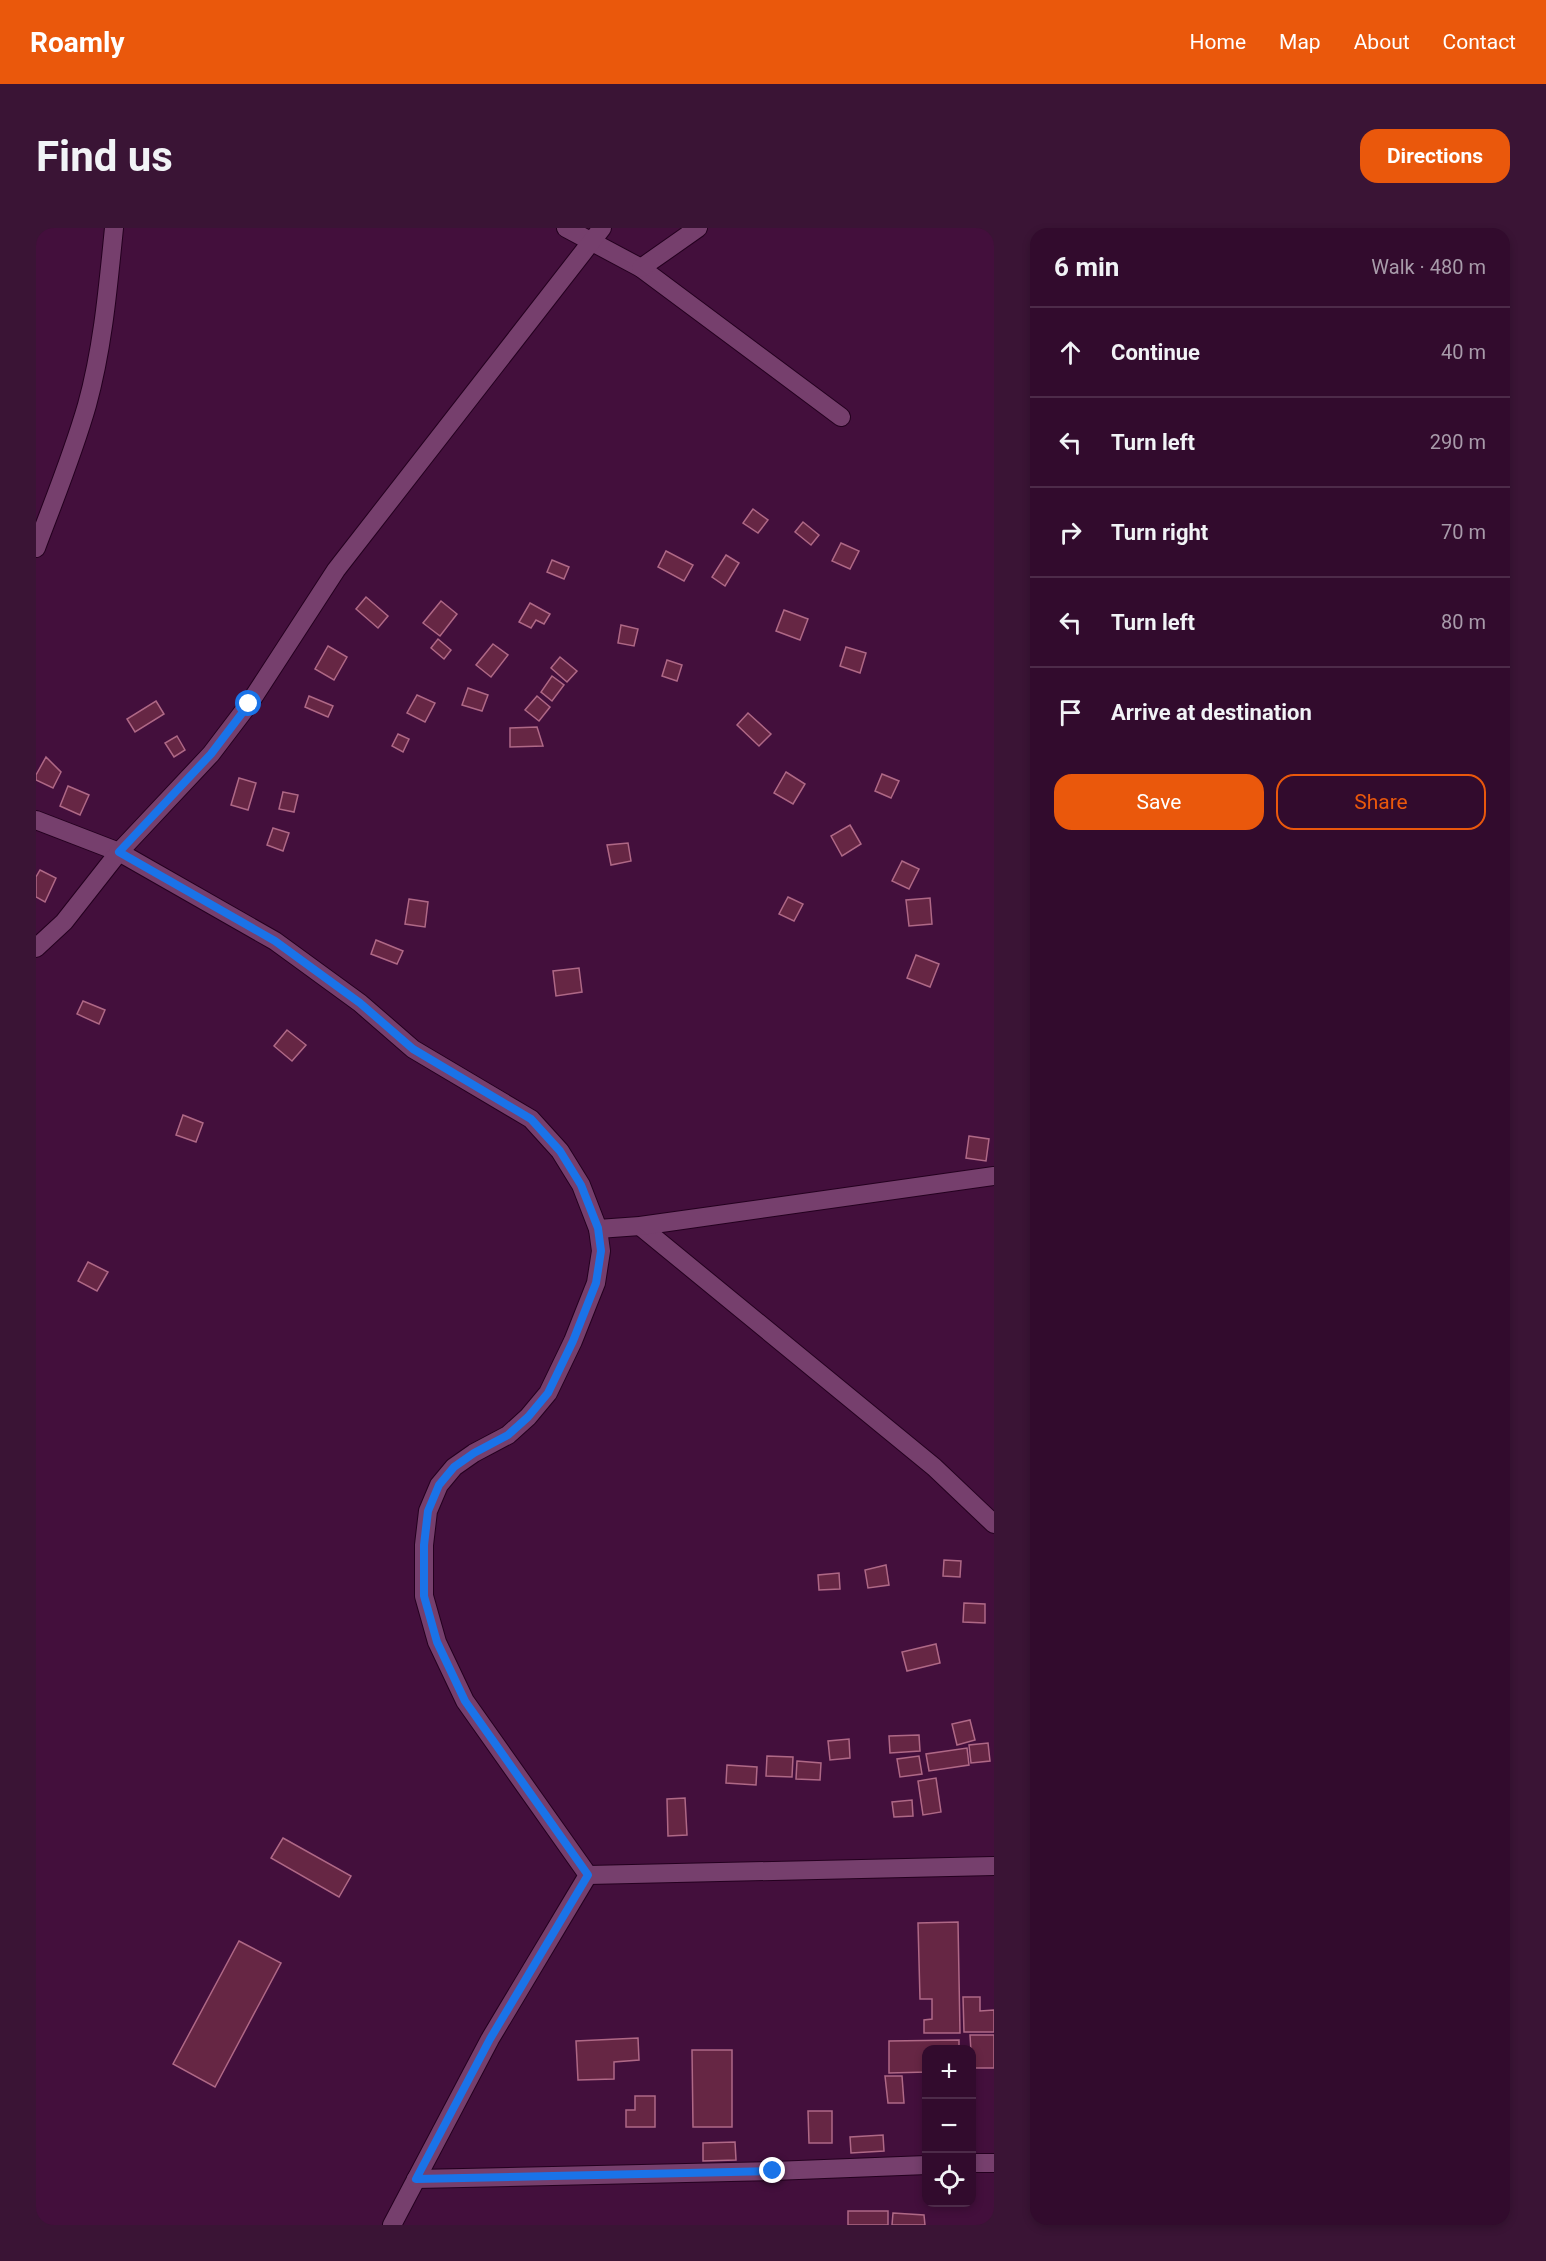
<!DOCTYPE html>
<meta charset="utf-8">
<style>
body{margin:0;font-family:Roboto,sans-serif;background:#3a1435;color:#f1f3f6}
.controls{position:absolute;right:18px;bottom:18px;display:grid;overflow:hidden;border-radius:12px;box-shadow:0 3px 9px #0003}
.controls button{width:54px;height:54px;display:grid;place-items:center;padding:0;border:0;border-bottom:2px solid #4d2b49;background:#320b2d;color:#f1f3f6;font:30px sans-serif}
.stop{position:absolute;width:18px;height:18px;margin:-14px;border:4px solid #1a73e8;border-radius:50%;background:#fff}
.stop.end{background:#1a73e8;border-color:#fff;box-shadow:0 2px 6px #0008}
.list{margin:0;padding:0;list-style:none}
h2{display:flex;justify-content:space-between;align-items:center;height:78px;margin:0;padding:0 24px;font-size:26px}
h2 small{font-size:20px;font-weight:400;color:#a89baa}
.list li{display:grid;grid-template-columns:39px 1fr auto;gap:18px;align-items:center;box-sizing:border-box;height:90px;padding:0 24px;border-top:2px solid #4d2b49}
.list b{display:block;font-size:22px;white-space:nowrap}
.list em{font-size:20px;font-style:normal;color:#a89baa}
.actions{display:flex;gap:12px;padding:18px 24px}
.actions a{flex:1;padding:14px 0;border:2px solid #ea580c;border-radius:18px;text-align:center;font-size:21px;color:#ea580c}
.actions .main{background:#ea580c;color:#fff}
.icon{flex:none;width:33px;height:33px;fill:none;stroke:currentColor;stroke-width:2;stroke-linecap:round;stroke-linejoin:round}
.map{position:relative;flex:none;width:958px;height:1997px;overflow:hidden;border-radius:18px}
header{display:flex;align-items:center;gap:36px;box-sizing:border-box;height:84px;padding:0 30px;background:#ea580c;color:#fff}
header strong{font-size:28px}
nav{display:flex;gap:33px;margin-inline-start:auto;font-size:21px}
.intro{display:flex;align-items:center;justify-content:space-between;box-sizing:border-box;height:144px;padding:0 36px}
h1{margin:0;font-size:42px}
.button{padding:15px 27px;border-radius:18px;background:#ea580c;color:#fff;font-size:21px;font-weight:700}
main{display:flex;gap:36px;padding:0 36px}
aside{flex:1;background:#320b2d;border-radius:18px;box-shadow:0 3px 9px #0003}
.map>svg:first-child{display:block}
.building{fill:#662644;stroke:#af6886;stroke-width:1.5}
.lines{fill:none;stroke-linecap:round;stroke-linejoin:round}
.minor-casing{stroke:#24001f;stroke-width:20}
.minor{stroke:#763f6d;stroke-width:18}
.route{stroke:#1a73e8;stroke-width:8}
</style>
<header>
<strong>Roamly</strong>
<nav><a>Home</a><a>Map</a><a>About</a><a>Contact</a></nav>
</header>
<div class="intro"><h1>Find us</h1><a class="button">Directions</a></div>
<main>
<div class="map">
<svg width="958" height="1997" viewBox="0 0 958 1997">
<rect width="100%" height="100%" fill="#430f3c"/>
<g class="building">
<polygon points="717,281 732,292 722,305 707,295"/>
<polygon points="767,294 783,307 775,317 759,304"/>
<polygon points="805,315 823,323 814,341 796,333"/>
<polygon points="630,323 657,337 648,353 622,339"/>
<polygon points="690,327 703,335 689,358 676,349"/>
<polygon points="516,332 533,339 528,351 511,344"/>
<polygon points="330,369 352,388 342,400 320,381"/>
<polygon points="405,373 421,386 404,408 387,395"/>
<polygon points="494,375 514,386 508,396 500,392 495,400 483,394"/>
<polygon points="748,382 772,391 764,412 740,403"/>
<polygon points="585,397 602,401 598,418 582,415"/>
<polygon points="402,411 415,422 408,431 395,420"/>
<polygon points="457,416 472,427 455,449 440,437"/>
<polygon points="292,418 311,429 298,452 279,441"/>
<polygon points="810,419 830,425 824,445 804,438"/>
<polygon points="524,429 541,443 531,454 515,440"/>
<polygon points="631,432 646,437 641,453 626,448"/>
<polygon points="516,448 528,457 516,473 505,464"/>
<polygon points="432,460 452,467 446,483 426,477"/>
<polygon points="381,467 399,475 389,494 371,485"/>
<polygon points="273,468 297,478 292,489 269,479"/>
<polygon points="501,468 514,479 503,493 489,482"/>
<polygon points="120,473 128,486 99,504 91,491"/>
<polygon points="712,485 735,506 723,518 701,497"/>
<polygon points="501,499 507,518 474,519 474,500"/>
<polygon points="362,506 373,511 367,524 356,518"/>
<polygon points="141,508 149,522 138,529 129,515"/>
<polygon points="10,529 25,544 17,560 0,552 0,547"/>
<polygon points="750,544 769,556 757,576 738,565"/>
<polygon points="846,546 863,553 855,570 839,563"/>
<polygon points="203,550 220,555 212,582 195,577"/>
<polygon points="32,558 53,567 44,587 24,578"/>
<polygon points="247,564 262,567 258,584 243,581"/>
<polygon points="814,597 825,616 806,628 795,608"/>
<polygon points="237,600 253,605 247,623 231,617"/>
<polygon points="592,615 595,633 575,637 571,617"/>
<polygon points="866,633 883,641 873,661 856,653"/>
<polygon points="4,642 20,650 9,674 0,669 0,649"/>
<polygon points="752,669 767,676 758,693 743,686"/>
<polygon points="894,670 896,696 873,698 870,672"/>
<polygon points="373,671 392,674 389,699 369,696"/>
<polygon points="340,712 367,723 361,736 335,726"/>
<polygon points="880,727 903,736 894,759 871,750"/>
<polygon points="543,740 546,764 520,768 517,743"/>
<polygon points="47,773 69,782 63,796 41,786"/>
<polygon points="251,802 270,817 256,833 238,818"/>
<polygon points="147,887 167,895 160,914 140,907"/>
<polygon points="933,908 953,911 950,933 930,930"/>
<polygon points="52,1034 72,1044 61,1063 42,1053"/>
<polygon points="908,1332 925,1333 924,1349 907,1348"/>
<polygon points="850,1337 853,1357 832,1360 829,1342"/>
<polygon points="803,1345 804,1361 783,1362 782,1347"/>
<polygon points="928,1375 949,1376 949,1395 927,1394"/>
<polygon points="900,1416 904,1435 871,1443 866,1424"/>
<polygon points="934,1492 939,1512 921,1517 916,1496"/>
<polygon points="883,1507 884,1523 854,1525 853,1508"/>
<polygon points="813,1511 814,1530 794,1532 792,1513"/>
<polygon points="952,1515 954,1533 935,1535 933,1517"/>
<polygon points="931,1520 933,1537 893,1543 890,1526"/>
<polygon points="731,1528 757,1529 756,1549 730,1548"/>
<polygon points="883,1528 886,1546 864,1549 861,1531"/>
<polygon points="761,1533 785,1535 784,1552 760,1551"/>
<polygon points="691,1537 721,1539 720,1557 690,1555"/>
<polygon points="900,1550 905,1584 887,1587 882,1553"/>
<polygon points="649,1570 651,1607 632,1608 631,1571"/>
<polygon points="876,1572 877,1588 858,1589 856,1574"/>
<polygon points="247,1610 315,1648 303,1669 235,1630"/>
<polygon points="922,1694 924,1805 888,1805 888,1792 896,1791 896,1771 884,1771 882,1695"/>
<polygon points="203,1713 245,1735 179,1859 137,1836"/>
<polygon points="927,1769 944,1769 944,1783 958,1782 958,1804 928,1804"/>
<polygon points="934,1807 958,1807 958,1840 936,1840"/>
<polygon points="602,1810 603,1832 578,1834 578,1851 542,1852 540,1813"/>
<polygon points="923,1812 923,1822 891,1822 891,1844 853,1845 853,1813"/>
<polygon points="656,1822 696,1822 696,1899 657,1899"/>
<polygon points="849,1848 866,1848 868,1875 852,1875"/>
<polygon points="599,1868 619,1868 619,1899 590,1899 590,1882 599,1882"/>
<polygon points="772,1883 796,1883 796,1915 773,1915"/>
<polygon points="847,1907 848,1923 815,1925 814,1909"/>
<polygon points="699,1914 700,1932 667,1933 667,1915"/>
<rect x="812" y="1983" width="40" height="14"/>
<polygon points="857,1985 888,1987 889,1997 856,1997"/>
</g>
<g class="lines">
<defs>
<g id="minor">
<polyline points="530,0 605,40 805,189"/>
<polyline points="605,40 662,0"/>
<path d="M0,320C18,272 37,226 51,177C67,119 72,59 78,0"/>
<polyline points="0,592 83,624 239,713 324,775 377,821 495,891 524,923 545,957 562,1001 565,1023 560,1055 537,1113 512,1165 492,1189 472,1207 438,1225 418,1239 403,1257 392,1283 388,1317 388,1368 401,1414 429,1473 552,1647 454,1811 356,1997"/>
<polyline points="0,720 28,694 83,624 175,526 213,476 300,342 566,0"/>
<polyline points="604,998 898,1239 958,1296"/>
<polyline points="562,1001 604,998 958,948"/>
<polyline points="552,1647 958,1638"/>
<polyline points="936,1935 958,1935"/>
<polyline points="380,1951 737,1943 891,1937"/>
</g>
</defs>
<use href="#minor" class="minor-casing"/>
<use href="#minor" class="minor"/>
</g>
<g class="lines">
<polyline class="route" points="213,476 175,526 83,624 239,713 324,775 377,821 495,891 524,923 545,957 562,1000 565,1023 560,1055 537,1113 512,1165 492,1189 472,1207 438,1225 418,1239 403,1257 392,1283 388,1317 388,1368 401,1414 429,1473 552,1647 454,1811 380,1951 737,1943"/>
</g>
</svg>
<div class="controls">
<button>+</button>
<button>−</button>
<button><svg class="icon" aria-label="locate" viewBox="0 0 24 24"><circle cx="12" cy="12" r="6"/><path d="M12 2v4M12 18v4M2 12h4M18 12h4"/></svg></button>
</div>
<div class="stop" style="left:213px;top:476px"></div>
<div class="stop end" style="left:737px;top:1943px"></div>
</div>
<aside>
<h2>6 min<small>Walk · 480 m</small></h2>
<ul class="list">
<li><svg class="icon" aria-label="ahead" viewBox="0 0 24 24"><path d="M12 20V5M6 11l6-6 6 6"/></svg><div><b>Continue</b></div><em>40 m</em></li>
<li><svg class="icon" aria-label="left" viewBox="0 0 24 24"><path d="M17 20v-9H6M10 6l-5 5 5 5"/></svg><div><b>Turn left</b></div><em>290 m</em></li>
<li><svg class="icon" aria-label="right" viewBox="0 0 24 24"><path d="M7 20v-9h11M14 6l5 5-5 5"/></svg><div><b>Turn right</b></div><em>70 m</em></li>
<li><svg class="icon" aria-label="left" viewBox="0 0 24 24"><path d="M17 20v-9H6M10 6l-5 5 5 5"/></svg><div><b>Turn left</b></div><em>80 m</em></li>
<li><svg class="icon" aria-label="arrive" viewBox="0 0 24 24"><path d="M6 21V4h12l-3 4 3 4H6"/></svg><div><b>Arrive at destination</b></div></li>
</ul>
<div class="actions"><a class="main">Save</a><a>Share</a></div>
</aside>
</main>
